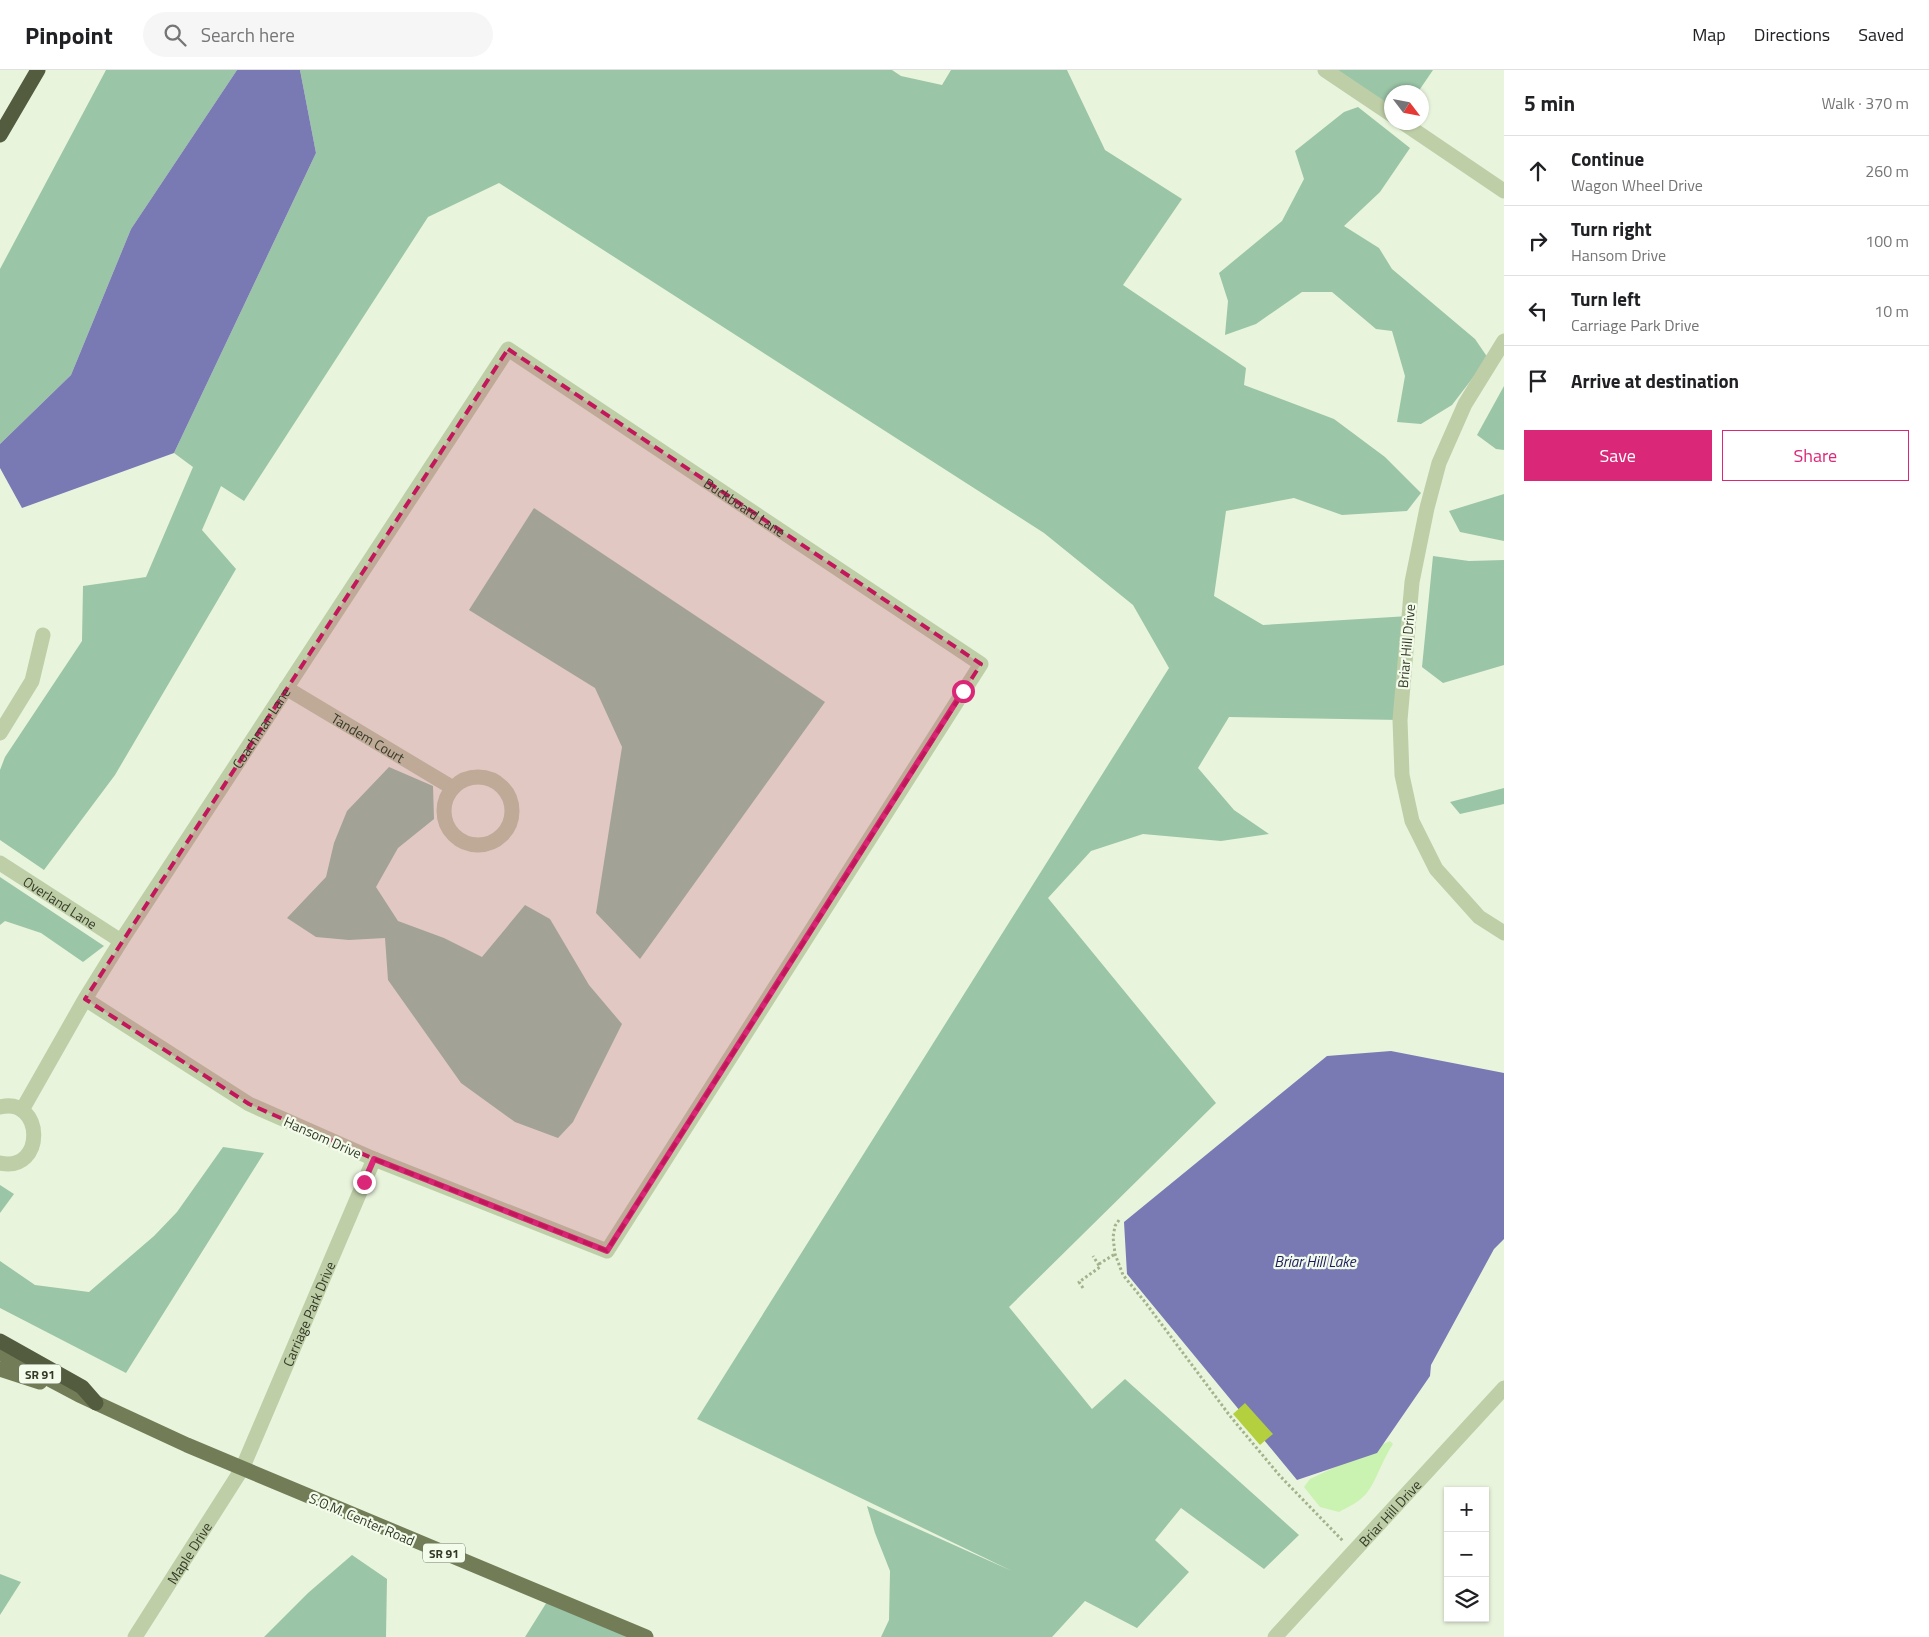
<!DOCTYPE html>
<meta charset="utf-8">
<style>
body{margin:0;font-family:"Titillium Web",sans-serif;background:#f6f6f6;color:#202124}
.controls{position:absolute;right:15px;bottom:15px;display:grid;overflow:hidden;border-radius:0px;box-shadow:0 1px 4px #0004}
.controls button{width:45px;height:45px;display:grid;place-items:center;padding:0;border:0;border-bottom:1px solid #e0e0e0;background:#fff;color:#202124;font:25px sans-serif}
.compass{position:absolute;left:1384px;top:15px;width:45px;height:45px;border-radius:50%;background:#fff;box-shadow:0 1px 4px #0004;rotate:122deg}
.stop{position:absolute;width:15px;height:15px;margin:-11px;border:4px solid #db2777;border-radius:50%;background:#fff}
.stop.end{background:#db2777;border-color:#fff;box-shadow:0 1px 5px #0008}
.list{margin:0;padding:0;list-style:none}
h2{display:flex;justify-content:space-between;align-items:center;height:65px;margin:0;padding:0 20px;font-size:21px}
h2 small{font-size:16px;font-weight:400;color:#757577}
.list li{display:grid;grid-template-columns:32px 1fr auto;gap:15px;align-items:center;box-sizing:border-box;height:70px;padding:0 20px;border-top:1px solid #e0e0e0}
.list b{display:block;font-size:19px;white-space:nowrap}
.list p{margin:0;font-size:16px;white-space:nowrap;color:#757577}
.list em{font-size:16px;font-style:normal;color:#757577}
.actions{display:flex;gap:10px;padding:15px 20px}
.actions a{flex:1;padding:11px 0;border:1px solid #db2777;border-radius:0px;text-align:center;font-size:18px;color:#db2777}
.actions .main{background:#db2777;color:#fff}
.icon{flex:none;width:28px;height:28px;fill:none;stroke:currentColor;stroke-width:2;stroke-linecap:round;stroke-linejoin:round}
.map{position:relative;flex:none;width:1504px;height:1567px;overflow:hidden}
header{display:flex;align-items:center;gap:30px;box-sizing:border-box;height:70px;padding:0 25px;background:#fff;border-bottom:1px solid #e0e0e0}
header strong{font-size:24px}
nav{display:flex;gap:28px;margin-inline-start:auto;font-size:18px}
.search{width:350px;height:45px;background:#f6f6f6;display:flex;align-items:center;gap:12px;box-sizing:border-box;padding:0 18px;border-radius:28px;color:#757577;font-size:19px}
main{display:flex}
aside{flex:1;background:#fff}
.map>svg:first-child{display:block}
.green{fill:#9bc5a7}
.sand{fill:#caf2b1}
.water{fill:#7979b4}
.building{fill:#b4d03f}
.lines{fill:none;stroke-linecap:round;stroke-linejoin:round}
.path{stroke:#a3b28b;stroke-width:3;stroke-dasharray:2.5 2.5;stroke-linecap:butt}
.street{stroke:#becea7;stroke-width:15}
.primary{stroke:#727d58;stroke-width:15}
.highway{stroke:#545c3f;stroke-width:15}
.route{stroke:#db2777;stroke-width:6}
.marked{fill:#c2185b;fill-opacity:0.2;stroke:#c2185b;stroke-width:4;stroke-dasharray:10 6;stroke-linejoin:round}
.labels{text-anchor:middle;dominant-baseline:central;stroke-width:4.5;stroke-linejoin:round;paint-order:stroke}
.shield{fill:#f3fbea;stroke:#6e7462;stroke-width:1}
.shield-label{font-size:12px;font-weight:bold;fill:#353a28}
.street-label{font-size:14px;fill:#353a28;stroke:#f3fbea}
.water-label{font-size:15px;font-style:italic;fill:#1b1a5f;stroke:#f3fbea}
</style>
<header>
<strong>Pinpoint</strong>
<div class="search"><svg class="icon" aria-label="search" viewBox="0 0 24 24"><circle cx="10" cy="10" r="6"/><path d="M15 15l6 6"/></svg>Search here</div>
<nav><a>Map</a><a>Directions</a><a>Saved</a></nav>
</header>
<main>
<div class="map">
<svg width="1504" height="1567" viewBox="0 0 1504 1567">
<rect width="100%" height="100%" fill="#e9f4dd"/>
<g class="green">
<polygon points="106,0 237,0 131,159 71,305 0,374 0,199"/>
<polygon points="300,0 892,0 901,6 942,15 951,0 1067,0 1105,80 1182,129 1123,215 1246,298 1244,315 1334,349 1385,387 1421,423 1407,441 1342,445 1294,428 1226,441 1214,526 1263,555 1409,546 1400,650 1229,647 1198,698 1234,740 1269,764 1221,771 1143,764 1091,781 1048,828 1216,1033 1009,1237 1092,1339 1125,1309 1299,1465 1264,1499 1181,1438 1155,1470 1189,1502 1137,1558 1085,1531 1052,1567 881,1567 889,1550 890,1501 875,1463 867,1436 1012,1501 697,1349 1169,598 1133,535 1044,463 499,113 428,147 244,431 221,416 202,460 236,499 115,705 44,800 0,770 0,700 5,687 82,571 83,516 146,507 193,397 174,383 316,83"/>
<polygon points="1325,0 1433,0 1418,22 1392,22 1391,45"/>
<polygon points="1358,37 1410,78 1380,122 1344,156 1379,178 1392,199 1475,269 1488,288 1452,335 1421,354 1397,352 1405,306 1392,261 1376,259 1332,222 1302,222 1256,254 1225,265 1228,231 1219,203 1282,151 1304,109 1295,81 1344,42"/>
<polygon points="1504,316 1504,380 1496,379 1477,365"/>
<polygon points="1504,424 1504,471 1460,462 1449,441"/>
<polygon points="534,438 825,632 640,889 596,843 622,677 595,618 469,540"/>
<polygon points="1433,486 1469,491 1504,490 1504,595 1443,613 1422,597"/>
<polygon points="389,697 433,716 434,749 398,778 376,817 398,851 444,868 482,887 525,835 550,849 589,915 622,954 573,1052 558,1068 515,1052 461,1013 388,910 385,868 349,870 316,867 287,848 326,807 334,773 347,741"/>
<polygon points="1504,718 1504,734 1460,744 1450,732"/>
<polygon points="0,807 104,876 83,892 41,863 5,851 0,855"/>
<polygon points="223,1077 264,1083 126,1303 0,1238 0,1191 35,1215 89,1222 154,1166 177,1142"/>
<polygon points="0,1115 14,1124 0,1143"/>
<polygon points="352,1485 387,1509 386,1567 264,1567 308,1523"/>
<polygon points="0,1504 21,1512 0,1545"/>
<polygon points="550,1527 646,1567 525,1567"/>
</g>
<path class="sand" d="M1390,1371L1393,1374C1382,1390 1376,1412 1366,1424C1359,1432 1348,1437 1339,1442L1320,1437L1304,1417L1310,1409Z"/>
<g class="water">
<polygon points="237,0 300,0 316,83 174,383 22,438 0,398 0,374 71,305 131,159"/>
<polygon points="1391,981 1504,1003 1504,1169 1494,1179 1431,1295 1430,1306 1377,1383 1297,1410 1127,1204 1124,1152 1327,986"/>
</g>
<polygon class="building" points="1245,1333 1273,1364 1260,1375 1233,1344"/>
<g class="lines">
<g class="path">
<polyline points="1119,1150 1115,1156 1113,1167 1115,1184 1123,1205 1145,1232 1230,1346 1280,1406 1343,1471"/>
<polyline points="1099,1194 1115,1184"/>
<polyline points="1083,1218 1079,1212 1100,1197 1093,1186"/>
</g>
<g class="street">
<polyline points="1325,0 1392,45"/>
<polyline points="1402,52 1504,121"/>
<polyline points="1504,271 1465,334 1439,393 1427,438 1412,512 1400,650 1402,705 1412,751 1436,799 1479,847 1504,863"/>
<path id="s1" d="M286,618L453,718"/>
<polyline points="0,663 32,611 43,565"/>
<circle cx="478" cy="741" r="34"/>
<path id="s2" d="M0,793L121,871"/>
<path d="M0,1037C44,1026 46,1103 0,1093"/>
<path id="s3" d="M22,1040L85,929L121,871L508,279L981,594L607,1181L374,1089L249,1034L85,929"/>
<path id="s4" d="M135,1567L242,1399L374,1089"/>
<path id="s5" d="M1275,1567L1504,1318"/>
</g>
<g class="primary">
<polyline points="0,1283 79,1325 187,1375 646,1567"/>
<polyline points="0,1299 40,1312"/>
</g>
<g class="highway">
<polyline points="0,65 38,0"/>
<polyline points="0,1271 82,1317 96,1333"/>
</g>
</g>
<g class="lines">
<polyline class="route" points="364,1112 374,1089 607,1181 963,621"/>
</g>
<path class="marked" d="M508,279L981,594L607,1181L374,1089L249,1034L85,929Z"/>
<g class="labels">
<g class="shield">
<rect x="19" y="1294.5" width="42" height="19" rx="4"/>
<rect x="423" y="1473.5" width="42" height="19" rx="4"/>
</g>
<g class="shield-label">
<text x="40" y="1304">SR 91</text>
<text x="444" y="1483">SR 91</text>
</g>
<g class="street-label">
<text stroke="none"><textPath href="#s3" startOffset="1188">Buckboard Lane</textPath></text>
<text transform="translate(1406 576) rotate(-85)">Briar Hill Drive</text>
<text stroke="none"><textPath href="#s3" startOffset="451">Coachman Lane</textPath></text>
<text stroke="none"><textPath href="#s1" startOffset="96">Tandem Court</textPath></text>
<text stroke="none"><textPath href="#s2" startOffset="72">Overland Lane</textPath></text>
<text transform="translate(323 1067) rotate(24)">Hansom Drive</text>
<text stroke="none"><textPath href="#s4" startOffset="368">Carriage Park Drive</textPath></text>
<text stroke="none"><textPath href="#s5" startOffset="169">Briar Hill Drive</textPath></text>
<text transform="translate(362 1449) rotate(23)">S.O.M. Center Road</text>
<text stroke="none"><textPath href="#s4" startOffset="100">Maple Drive</textPath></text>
</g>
<g class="water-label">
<text x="1315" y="1191">Briar Hill Lake</text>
</g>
</g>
</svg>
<div class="controls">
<button>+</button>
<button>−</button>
<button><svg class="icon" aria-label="layers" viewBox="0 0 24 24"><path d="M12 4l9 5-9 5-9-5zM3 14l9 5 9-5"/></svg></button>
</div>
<svg class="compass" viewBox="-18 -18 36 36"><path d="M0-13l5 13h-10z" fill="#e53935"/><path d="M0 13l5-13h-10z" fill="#757577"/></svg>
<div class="stop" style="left:963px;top:621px"></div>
<div class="stop end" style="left:364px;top:1112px"></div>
</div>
<aside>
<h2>5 min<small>Walk · 370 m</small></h2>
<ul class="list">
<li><svg class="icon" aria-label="ahead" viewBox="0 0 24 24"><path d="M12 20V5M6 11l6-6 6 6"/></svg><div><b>Continue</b><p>Wagon Wheel Drive</p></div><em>260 m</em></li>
<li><svg class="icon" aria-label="right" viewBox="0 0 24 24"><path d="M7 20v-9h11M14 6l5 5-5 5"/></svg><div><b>Turn right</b><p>Hansom Drive</p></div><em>100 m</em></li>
<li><svg class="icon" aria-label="left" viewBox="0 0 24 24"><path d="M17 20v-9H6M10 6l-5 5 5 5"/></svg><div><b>Turn left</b><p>Carriage Park Drive</p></div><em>10 m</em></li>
<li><svg class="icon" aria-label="arrive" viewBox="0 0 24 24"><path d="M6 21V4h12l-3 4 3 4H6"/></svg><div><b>Arrive at destination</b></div></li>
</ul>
<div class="actions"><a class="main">Save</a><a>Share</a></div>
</aside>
</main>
